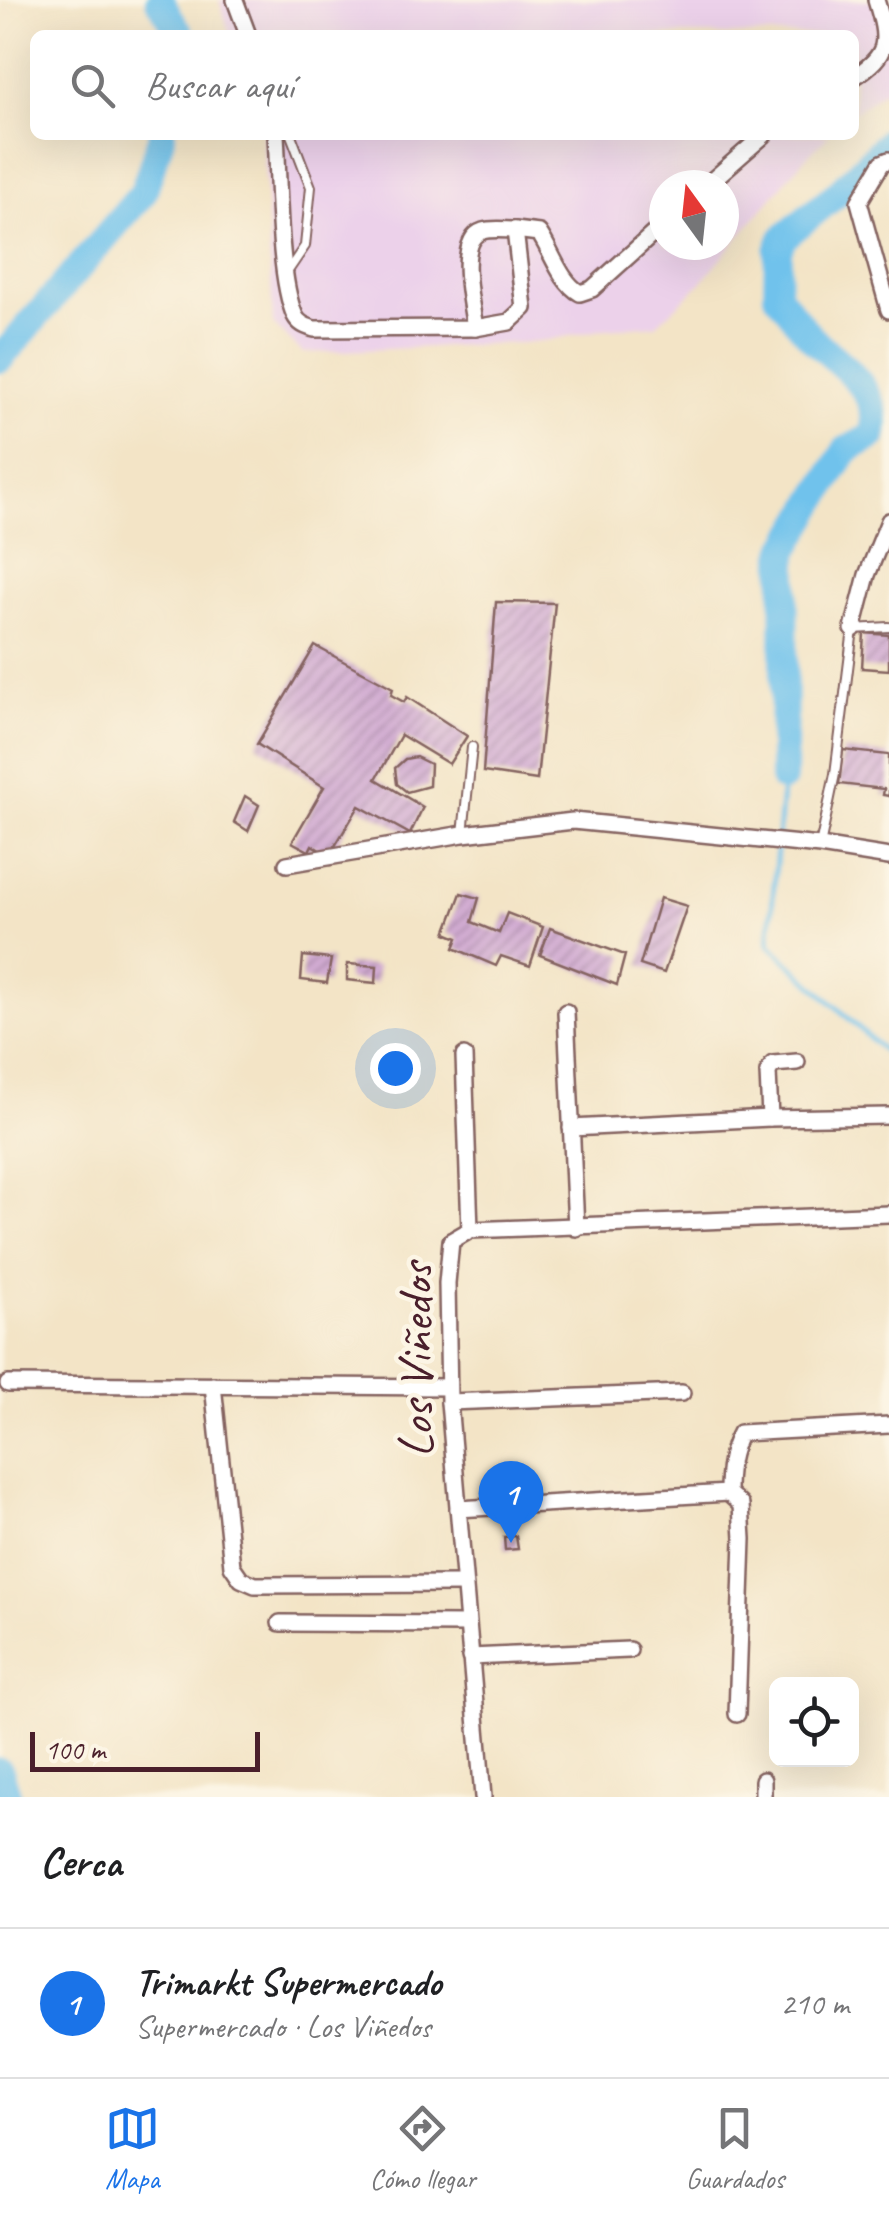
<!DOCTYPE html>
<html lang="es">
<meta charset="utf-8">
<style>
body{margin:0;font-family:Caveat,sans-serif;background:#f2f2f2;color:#202124}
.controls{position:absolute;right:30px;bottom:30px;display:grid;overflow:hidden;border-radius:15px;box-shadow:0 10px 40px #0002}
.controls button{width:90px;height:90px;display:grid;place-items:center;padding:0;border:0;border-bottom:2px solid #e0e0e0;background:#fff;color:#202124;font:50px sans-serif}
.compass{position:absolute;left:649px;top:170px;width:90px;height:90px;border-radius:50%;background:#fff;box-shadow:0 10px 40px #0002;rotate:345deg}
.scale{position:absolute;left:30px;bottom:25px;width:230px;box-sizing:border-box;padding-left:10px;border:5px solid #4a1f2b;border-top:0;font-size:28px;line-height:35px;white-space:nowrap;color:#4a1f2b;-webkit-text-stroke:8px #fcf5e5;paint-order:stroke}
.you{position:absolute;left:395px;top:1068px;width:35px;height:35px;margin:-25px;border:8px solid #fff;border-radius:50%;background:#1a73e8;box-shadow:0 0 0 15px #1a73e833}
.badge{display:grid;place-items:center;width:65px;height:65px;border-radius:50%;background:#1a73e8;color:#fff;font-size:32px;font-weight:700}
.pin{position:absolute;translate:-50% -82px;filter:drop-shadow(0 2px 5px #0008)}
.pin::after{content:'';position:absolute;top:52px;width:35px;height:30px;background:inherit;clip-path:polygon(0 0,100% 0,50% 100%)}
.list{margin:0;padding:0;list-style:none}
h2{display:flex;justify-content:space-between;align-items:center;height:130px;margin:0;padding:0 40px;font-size:42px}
h2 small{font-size:32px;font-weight:400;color:#757577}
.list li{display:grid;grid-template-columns:65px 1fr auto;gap:30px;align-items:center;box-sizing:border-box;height:150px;padding:0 40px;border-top:2px solid #e0e0e0}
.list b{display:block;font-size:38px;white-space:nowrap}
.list p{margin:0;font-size:32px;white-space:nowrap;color:#757577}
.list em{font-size:32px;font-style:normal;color:#757577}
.icon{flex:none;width:55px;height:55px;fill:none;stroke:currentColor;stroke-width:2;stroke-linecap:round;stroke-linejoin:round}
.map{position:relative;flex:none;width:889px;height:1797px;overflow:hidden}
.search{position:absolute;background:#fff;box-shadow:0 10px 40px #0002;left:30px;right:30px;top:30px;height:110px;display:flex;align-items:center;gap:25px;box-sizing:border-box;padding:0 35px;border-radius:15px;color:#757577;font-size:38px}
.sheet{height:280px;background:#fff}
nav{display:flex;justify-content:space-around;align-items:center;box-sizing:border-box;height:140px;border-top:2px solid #e0e0e0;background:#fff;font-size:28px;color:#757577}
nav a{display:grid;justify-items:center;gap:5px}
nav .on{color:#1a73e8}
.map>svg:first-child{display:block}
.built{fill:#ecd1ea;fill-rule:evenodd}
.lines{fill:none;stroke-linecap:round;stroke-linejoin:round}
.stream{stroke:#70c2ec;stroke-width:5}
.river{stroke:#70c2ec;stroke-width:28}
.building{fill:url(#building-hatch)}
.service-casing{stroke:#856461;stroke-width:12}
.minor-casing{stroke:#856461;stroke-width:20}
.service{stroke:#fff;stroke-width:8}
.minor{stroke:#fff;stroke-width:15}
.labels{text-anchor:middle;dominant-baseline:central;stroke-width:9;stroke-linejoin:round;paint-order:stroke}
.street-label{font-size:50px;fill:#4a1f2b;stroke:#fcf5e5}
</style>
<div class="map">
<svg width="889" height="1797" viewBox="0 0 889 1797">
<defs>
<pattern id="building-hatch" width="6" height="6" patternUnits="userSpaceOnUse" patternTransform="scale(2.5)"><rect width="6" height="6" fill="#d1abd2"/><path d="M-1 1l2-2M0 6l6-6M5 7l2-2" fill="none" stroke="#ac8bab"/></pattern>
</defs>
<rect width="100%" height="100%" fill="#fcf5e5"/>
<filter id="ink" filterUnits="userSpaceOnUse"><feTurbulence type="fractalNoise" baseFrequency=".01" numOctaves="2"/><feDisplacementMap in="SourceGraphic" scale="20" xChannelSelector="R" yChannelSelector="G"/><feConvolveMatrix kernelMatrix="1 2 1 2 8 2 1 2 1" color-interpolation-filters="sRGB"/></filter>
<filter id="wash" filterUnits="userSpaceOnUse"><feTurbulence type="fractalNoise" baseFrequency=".0048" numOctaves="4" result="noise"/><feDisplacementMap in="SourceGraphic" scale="40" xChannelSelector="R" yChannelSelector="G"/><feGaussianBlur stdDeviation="2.25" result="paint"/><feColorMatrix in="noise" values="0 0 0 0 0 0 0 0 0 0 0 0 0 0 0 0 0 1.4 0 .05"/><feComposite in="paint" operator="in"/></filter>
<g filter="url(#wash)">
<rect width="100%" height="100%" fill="#f3e4c6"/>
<g class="built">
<polygon points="219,0 889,0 889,87 854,112 854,35 230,35"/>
<path d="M263,135H829L805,158L698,286L656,325L606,329L537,342L303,353L273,324ZM664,185H724V245H664Z"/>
</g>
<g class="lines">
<polyline class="stream" points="783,778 769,944 889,1056"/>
<g class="river">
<polyline points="159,0 181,35"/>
<polyline points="0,359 143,193 162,135"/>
<path d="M783,778L785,552L846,450L873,436C883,391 842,367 813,339C800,326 789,309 777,295L778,251L783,238L838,193L889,141"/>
<polyline points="0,1772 8,1797"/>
</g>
</g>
<g id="blocks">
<g class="building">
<polygon points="496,602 555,603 537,780 483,772"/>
<polygon points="864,633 889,635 889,670 862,668"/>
<polygon points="315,646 393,688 391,695 404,702 407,697 467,736 449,764 401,735 376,779 423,807 410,834 359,806 329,856 312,845 309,851 292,842 324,787 257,744"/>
<polygon points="843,750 889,755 889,796 883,795 884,789 839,784"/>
<polygon points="416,757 430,764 429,786 407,792 397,784 395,768 405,759"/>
<polygon points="245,796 259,805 248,831 234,822"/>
<polygon points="461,893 479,898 472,922 499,933 507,913 543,927 530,966 501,956 496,966 454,948 458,938 446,933"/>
<polygon points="660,898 687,906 664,973 640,965"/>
<polygon points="550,928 625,955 617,985 540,955"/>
<polygon points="303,956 331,959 327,983 301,980"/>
<polygon points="347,964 377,966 376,983 347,980"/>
<polygon points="516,1536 518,1549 505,1550 504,1537"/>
</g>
</g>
</g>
<g filter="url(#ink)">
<use href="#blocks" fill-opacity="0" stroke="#856461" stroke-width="2.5"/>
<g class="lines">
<defs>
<g id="service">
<polyline points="288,271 305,246 311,187 291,135"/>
<polyline points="463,834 472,747"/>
<polyline points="820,846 835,774 853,629 889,627"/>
</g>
<g id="minor">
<polyline points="235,0 248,35"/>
<path d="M854,77C889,54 889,42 876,0"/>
<path d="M276,135C279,181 278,277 295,316C299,324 306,326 314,329L475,328L509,322L524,308L515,230L539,233C552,252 561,283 580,293L592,289L664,224"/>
<polyline points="889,160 882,163 859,202 889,310"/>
<polyline points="707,185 764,135"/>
<path d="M475,328C472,305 455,240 483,231C492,228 506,230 515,230"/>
<polyline points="853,629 867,575 889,521"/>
<polyline points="287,864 463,834 573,821 820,846 889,857"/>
<polyline points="566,1012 576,1228"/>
<polyline points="464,1056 470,1230"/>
<polyline points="770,1118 768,1072 773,1064 797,1062"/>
<polyline points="571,1128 770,1118 889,1116"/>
<polyline points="8,1384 448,1387"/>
<polyline points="213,1385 232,1566 241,1579 255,1585 464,1584"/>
<polyline points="449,1402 682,1393"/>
<polyline points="458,1509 728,1493"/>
<polyline points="280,1623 467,1624"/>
<polyline points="470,1657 629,1650"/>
<path d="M737,1714L743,1539L741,1505L728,1493C728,1471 730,1452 740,1433L889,1425"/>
<polyline points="483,1797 449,1402 447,1283 451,1241 470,1230 889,1214"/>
<polyline points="763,1797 763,1780"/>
</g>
</defs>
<use href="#service" class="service-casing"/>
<use href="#minor" class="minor-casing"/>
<use href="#service" class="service"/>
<use href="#minor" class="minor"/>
</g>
</g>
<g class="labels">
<g class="street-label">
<text transform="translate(415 1360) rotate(-90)">Los Viñedos</text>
</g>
</g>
</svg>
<div class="controls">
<button><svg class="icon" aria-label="locate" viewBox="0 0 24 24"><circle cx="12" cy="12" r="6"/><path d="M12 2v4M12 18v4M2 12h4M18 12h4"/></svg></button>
</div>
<svg class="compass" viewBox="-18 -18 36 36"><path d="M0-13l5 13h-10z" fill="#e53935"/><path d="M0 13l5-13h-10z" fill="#757577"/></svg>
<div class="scale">100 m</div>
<div class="you"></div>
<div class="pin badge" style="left:511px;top:1543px">1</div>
<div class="search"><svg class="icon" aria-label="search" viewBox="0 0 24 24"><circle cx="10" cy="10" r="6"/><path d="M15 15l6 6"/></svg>Buscar aquí</div>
</div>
<section class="sheet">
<h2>Cerca<small></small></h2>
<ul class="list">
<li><span class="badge">1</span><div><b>Trimarkt Supermercado</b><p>Supermercado · Los Viñedos</p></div><em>210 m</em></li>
</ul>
</section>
<nav>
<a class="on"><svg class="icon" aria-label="map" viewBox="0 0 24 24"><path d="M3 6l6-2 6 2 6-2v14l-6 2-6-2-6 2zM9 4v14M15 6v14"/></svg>Mapa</a>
<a><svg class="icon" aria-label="directions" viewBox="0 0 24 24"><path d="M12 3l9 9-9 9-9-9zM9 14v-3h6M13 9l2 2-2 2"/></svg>Cómo llegar</a>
<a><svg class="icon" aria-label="saved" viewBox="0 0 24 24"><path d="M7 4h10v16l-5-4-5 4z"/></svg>Guardados</a>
</nav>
